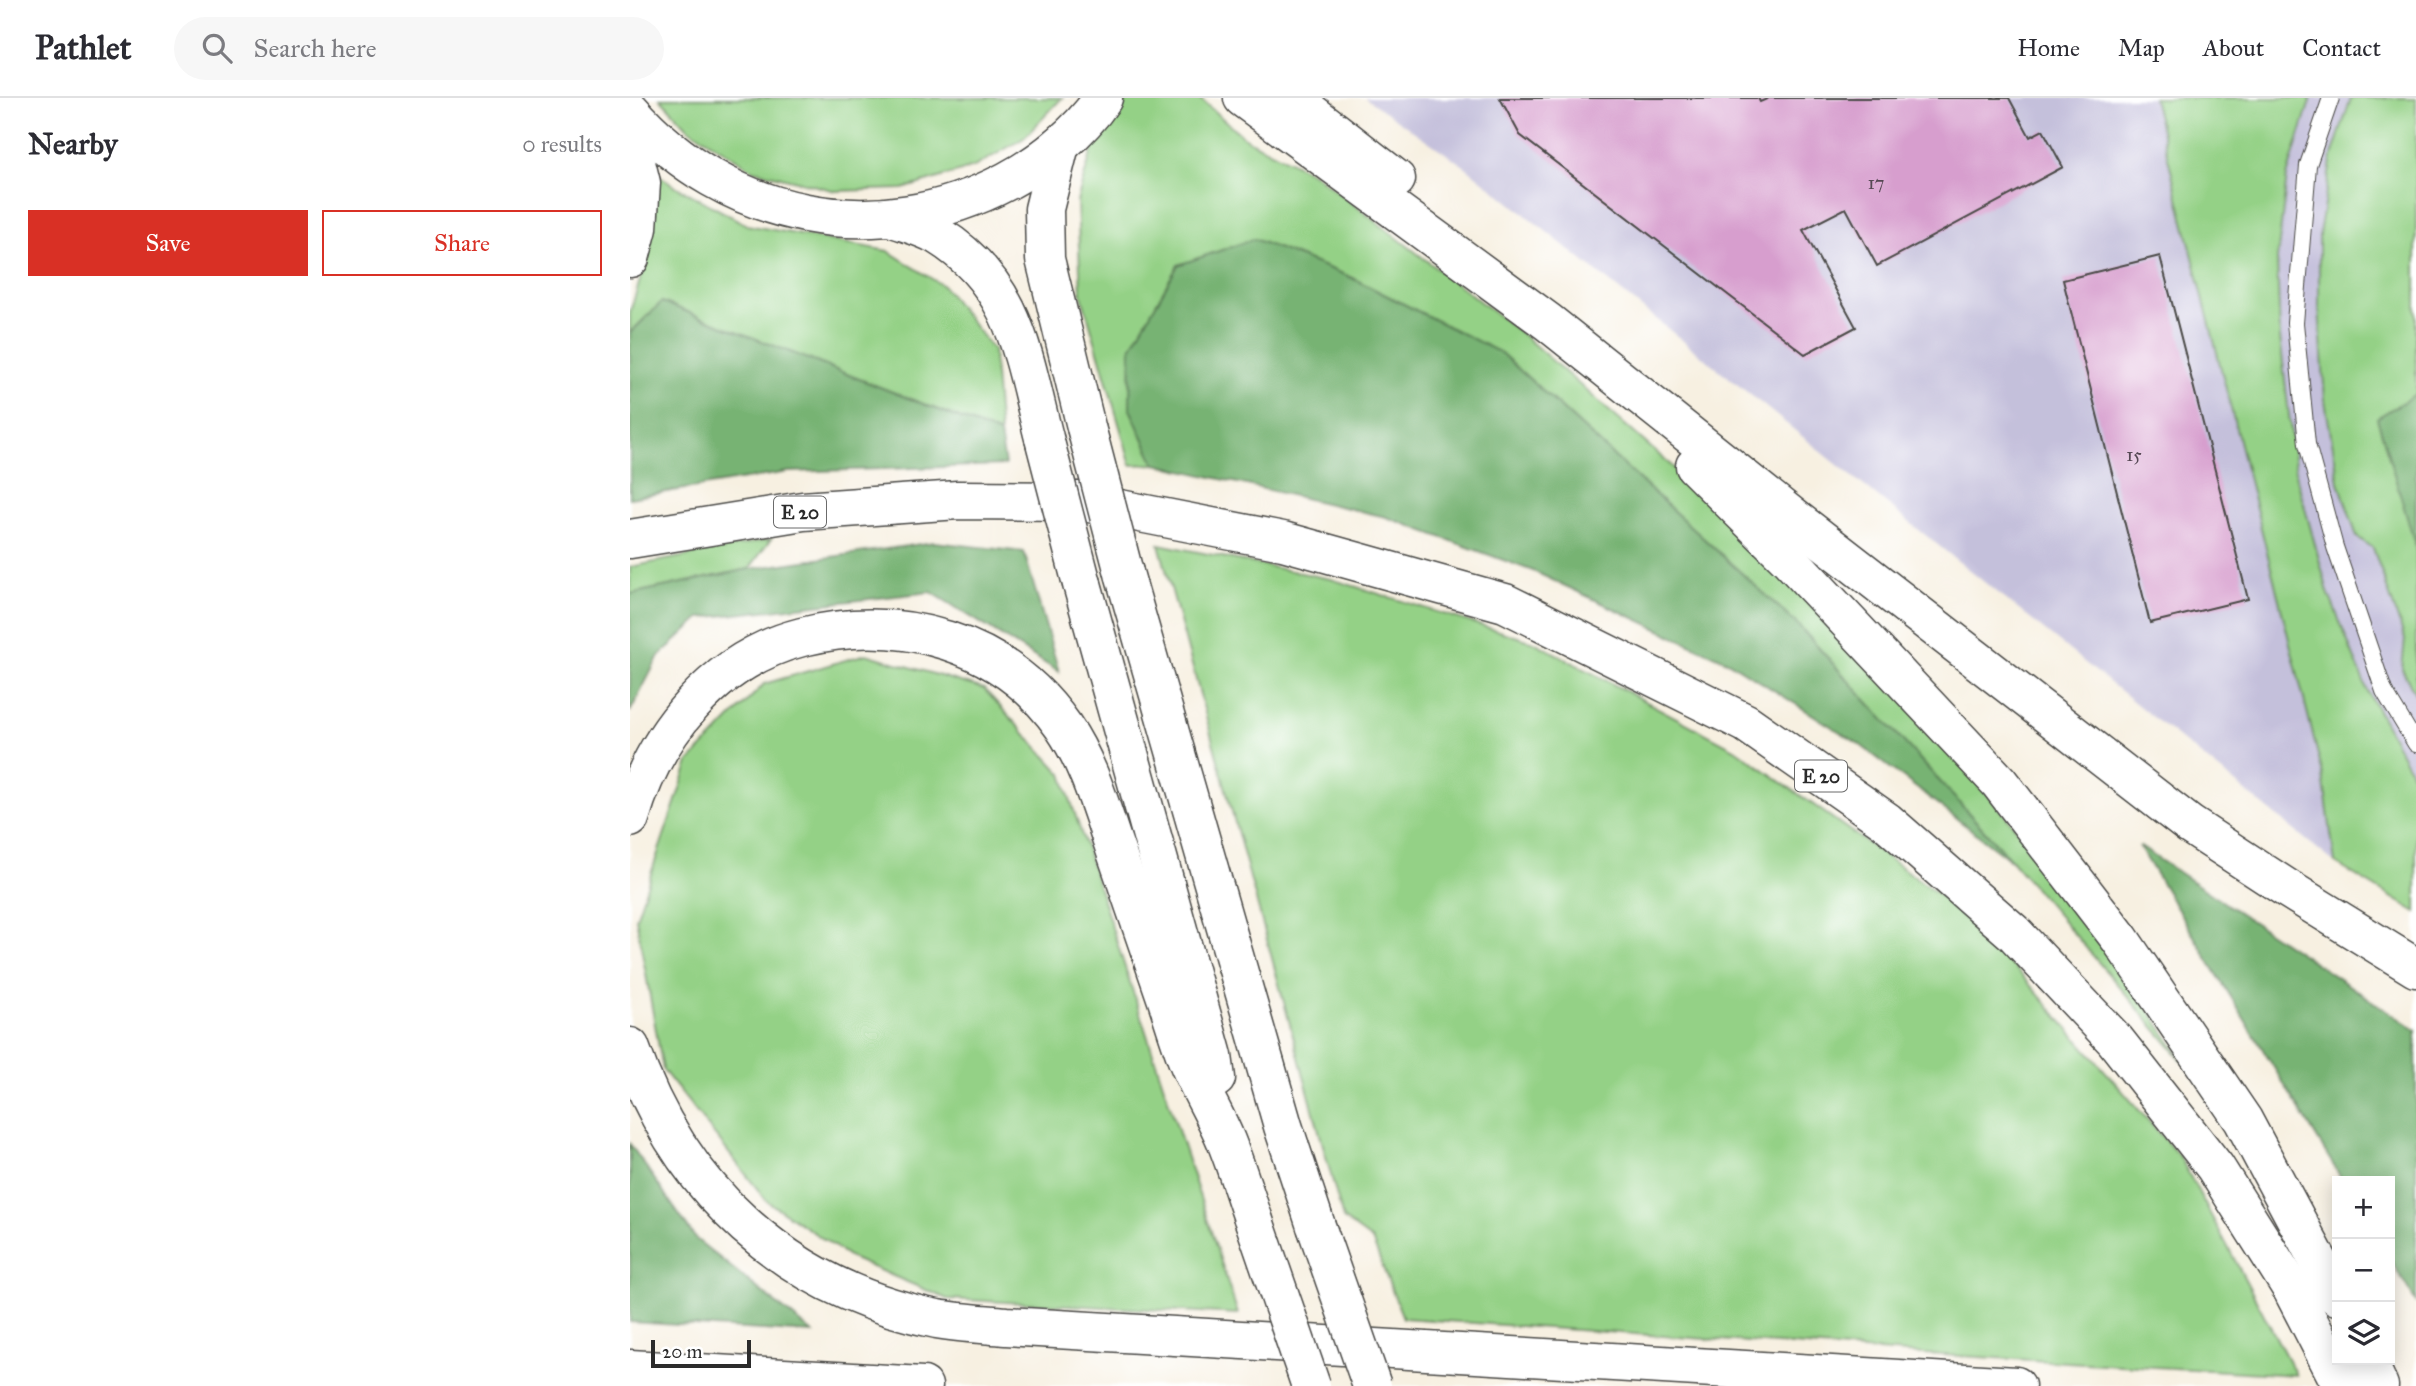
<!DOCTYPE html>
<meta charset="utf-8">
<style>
body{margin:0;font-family:"IM FELL Great Primer",serif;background:#f7f7f7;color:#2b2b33}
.controls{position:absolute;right:21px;bottom:21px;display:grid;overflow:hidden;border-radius:0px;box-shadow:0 4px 18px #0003}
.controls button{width:63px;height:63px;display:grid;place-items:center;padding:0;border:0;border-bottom:2px solid #e1e1e2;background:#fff;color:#2b2b33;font:35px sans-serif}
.scale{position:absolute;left:21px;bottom:18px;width:100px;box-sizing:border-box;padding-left:7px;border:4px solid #2b2b2b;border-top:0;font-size:19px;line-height:24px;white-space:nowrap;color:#2b2b2b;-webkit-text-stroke:5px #fff;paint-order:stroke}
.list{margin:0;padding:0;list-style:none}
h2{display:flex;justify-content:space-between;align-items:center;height:91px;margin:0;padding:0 28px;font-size:30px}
h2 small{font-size:23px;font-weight:400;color:#7c7c81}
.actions{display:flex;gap:14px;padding:21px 28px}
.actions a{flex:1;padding:16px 0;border:2px solid #d93025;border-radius:0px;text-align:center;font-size:24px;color:#d93025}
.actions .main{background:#d93025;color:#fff}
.icon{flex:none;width:38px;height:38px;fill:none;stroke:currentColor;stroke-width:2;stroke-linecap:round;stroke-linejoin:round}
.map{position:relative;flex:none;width:1786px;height:1288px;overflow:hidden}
header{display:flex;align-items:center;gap:42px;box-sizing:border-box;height:98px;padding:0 35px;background:#fff;border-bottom:2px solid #e1e1e2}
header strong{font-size:33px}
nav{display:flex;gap:38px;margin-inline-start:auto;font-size:24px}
.search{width:490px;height:63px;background:#f7f7f7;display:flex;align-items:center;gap:18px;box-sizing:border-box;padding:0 24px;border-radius:38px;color:#7c7c81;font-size:26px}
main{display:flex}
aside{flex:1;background:#fff}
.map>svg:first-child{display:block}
.industrial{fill:#c4c0db}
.green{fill:#94d186;stroke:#607e58;stroke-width:2}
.forest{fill:#77b373;stroke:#516f4f;stroke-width:2}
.building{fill:#d79ece}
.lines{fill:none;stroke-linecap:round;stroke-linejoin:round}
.service-casing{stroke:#4a4946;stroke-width:18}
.tertiary-casing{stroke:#4a4946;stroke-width:41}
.motorway-casing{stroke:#4a4946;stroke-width:41}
.service{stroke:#fff;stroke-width:16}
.tertiary{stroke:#fff;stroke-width:38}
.motorway{stroke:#fff;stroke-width:38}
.motorway-bridge-casing{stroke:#4a4946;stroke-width:41;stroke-linecap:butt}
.motorway-bridge{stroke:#fff;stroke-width:38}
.labels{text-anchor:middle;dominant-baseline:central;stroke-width:5;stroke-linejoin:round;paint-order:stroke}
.number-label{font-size:18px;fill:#564854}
.shield{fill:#fff;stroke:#6b6b6b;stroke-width:2}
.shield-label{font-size:19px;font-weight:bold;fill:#2b2b2b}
</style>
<header>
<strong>Pathlet</strong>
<div class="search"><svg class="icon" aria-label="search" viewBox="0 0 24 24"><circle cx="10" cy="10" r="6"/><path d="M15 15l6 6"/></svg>Search here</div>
<nav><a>Home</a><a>Map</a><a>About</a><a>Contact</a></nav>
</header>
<main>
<aside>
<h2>Nearby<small>0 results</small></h2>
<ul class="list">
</ul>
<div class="actions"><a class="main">Save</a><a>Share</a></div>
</aside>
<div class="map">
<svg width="1786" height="1288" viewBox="0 0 1786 1288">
<rect width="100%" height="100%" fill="#fff"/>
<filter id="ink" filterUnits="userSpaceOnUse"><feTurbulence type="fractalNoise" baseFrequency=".0143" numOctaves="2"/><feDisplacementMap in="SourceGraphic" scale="14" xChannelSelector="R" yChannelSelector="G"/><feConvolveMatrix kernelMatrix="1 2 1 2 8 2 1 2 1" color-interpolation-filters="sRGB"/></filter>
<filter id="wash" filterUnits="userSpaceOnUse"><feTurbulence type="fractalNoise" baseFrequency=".00686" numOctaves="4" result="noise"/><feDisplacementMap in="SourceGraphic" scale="28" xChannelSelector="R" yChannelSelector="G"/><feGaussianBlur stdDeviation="1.57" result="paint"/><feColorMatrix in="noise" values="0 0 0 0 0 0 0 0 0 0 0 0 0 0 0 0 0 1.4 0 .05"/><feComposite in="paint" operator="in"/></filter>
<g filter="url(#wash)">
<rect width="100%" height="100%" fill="#f7f0e1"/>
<polygon class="industrial" points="735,0 1786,0 1786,814 1705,765 837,70"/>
<g class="green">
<polygon points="30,0 432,0 394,40 344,69 273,91 206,93 123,72 58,30"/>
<polygon points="499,0 569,0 616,41 683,75 892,236 1086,407 1274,597 1434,787 1558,969 1382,763 1167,526 871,255 718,178 624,141 548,167 501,250 500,311 525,366 501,367 451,195 447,103 463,49"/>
<polygon points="1523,0 1681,0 1657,78 1647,161 1650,239 1666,377 1698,494 1738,594 1786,683 1786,814 1705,765 1693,677"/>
<polygon points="1721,0 1786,0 1786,597 1772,571 1775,541 1743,450 1727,439 1709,384 1695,303 1689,209 1689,136 1702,58"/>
<polygon points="26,75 45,88 117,127 258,153 313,188 363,252 370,336 32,204 0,235 0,214 20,150"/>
<polygon points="141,441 119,471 0,496 0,469"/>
<polygon points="529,446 701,481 904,544 1105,651 1341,819 1550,1059 1666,1277 1276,1255 773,1220 742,1142 713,1121"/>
<polygon points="236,556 354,591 432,676 608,1216 317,1201 223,1161 137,1103 33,972 6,820 59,664 134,586"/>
</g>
<g class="forest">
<polygon points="624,141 718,178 871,255 1167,526 1382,763 1229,646 1099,564 903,473 756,419 525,366 500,311 501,250 548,167"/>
<polygon points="32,204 370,336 375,367 158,374 0,400 0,235"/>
<polygon points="1786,296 1786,449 1747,320"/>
<polygon points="304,444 394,454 429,574 301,494 70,520 29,558 0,614 0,496 119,471"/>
<polygon points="1509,748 1786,932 1786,1204 1760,1161 1760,1083 1713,1083"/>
<polygon points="0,1046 66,1141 183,1235 0,1224"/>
</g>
<g id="blocks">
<g class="building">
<polygon points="870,0 1128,0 1130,4 1139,0 1379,0 1400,39 1413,32 1433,69 1247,168 1216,110 1173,132 1226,229 1175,256 890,37"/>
<polygon points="1530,158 1618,501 1520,525 1433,182"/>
</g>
</g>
</g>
<g filter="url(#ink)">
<use href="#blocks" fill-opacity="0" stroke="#4a4946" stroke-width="2"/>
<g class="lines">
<defs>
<polyline id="service" points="1701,0 1678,67 1665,225 1677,346 1705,449 1754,593 1786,646"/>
<path id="tertiary" d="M0,12C97,123 247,152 377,83C413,64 450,34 473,0"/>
<g id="motorway">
<polyline points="613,0 918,224 1164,420 1560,727 1658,791 1786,870"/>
<polyline points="662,0 766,81"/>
<polyline points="0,41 11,85 8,130 0,160"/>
<polyline points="430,47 414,111 415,161 456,329"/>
<path d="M261,119C276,125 293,129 307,137C386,185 393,258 414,340"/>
<polyline points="1065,368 1159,461 1369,684 1490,841 1613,1022 1707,1198"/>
<polyline points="0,441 173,413 328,402 449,403 653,443 875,505 1116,625 1256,723 1384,835 1485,942 1585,1069 1662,1191 1712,1288"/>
<polyline points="494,475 653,1028 686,1128"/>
<polyline points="452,486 583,958 586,980"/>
<path d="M0,720C24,636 85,561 172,539C270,515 374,543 433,628C458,664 470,707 484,748C502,799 519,851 537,902C544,923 550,944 558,964C569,991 585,1016 596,1043C606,1068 614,1094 623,1120"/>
<path d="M0,949C49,1092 157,1191 307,1221C330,1225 354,1226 376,1228L1386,1288"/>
<polyline points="1737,1262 1749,1288"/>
<polyline points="0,1271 293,1288"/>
</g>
</defs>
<use href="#service" class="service-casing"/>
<use href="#tertiary" class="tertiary-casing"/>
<use href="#motorway" class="motorway-casing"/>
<use href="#service" class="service"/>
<use href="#tertiary" class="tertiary"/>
<use href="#motorway" class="motorway"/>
<defs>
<g id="motorway-bridge">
<polyline points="456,329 494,475"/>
<polyline points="414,340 452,486"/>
<polyline points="623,1120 681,1288"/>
<polyline points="686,1128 742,1288"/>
</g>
</defs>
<use href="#motorway-bridge" class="motorway-bridge-casing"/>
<use href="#motorway-bridge" class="motorway-bridge"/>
</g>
</g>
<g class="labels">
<g class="number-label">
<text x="1246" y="85">17</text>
<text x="1504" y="357">15</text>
</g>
<g class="shield">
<rect x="144" y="398.5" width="52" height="31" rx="5"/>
<rect x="1165" y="662.5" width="52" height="31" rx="5"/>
</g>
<g class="shield-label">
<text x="170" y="414">E 20</text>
<text x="1191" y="678">E 20</text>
</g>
</g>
</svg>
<div class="controls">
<button>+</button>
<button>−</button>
<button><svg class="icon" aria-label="layers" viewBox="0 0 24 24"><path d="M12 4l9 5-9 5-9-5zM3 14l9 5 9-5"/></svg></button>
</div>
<div class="scale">20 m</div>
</div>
</main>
